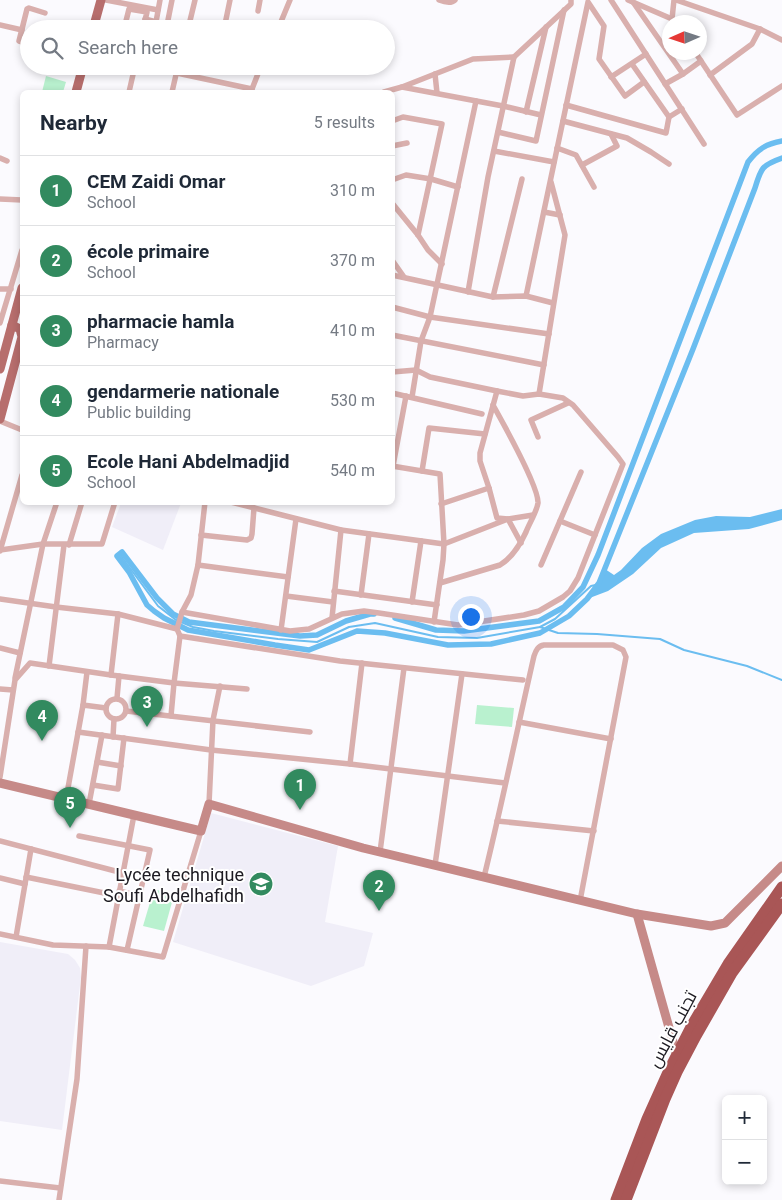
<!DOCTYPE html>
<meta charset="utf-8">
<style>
body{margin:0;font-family:Roboto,Cairo,sans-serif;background:#f2f2f3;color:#1f2937}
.controls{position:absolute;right:15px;bottom:15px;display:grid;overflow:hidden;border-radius:8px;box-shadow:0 2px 8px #0003}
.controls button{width:45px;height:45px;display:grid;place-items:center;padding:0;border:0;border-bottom:1px solid #e0e1e3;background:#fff;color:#1f2937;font:25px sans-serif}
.compass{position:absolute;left:662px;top:15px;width:45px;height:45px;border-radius:50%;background:#fff;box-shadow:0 2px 8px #0003;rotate:267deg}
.you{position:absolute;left:470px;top:616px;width:18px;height:18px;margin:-12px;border:4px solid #fff;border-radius:50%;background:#1a73e8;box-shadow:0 0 0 8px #1a73e833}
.badge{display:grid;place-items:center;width:32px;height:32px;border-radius:50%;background:#328a5f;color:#fff;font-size:16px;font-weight:700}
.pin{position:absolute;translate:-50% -41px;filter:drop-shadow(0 1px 2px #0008)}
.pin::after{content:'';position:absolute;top:26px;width:18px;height:15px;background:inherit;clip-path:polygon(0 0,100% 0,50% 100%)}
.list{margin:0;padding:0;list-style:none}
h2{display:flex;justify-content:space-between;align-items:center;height:65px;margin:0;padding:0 20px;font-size:21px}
h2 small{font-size:16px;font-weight:400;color:#747a83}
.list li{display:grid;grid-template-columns:32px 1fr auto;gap:15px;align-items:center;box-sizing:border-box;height:70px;padding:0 20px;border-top:1px solid #e0e1e3}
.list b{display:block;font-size:19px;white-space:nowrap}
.list p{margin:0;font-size:16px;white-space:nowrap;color:#747a83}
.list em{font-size:16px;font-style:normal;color:#747a83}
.icon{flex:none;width:28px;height:28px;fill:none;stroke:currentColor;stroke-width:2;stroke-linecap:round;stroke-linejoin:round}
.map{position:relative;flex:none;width:782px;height:1200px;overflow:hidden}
.search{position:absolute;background:#fff;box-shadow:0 2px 8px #0003;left:20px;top:20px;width:375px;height:55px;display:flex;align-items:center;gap:12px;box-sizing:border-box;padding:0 18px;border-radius:28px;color:#747a83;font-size:19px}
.panel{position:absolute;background:#fff;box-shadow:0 2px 8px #0003;left:20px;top:90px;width:375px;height:415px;border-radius:8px}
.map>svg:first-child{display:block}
.built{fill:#f0eef8}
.green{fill:#b9f1cf}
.water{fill:#6bbdf0}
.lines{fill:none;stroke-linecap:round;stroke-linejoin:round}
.stream{stroke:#6bbdf0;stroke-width:2}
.canal{stroke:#6bbdf0;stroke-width:5.5}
.street{stroke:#d9afad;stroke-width:5.5}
.secondary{stroke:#c68a88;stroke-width:9}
.primary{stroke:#b76e6d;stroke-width:9}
.highway{stroke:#a95656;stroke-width:11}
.labels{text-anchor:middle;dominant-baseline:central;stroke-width:4;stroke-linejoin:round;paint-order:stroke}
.poi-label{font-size:18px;fill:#1c1a21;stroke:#fff;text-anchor:end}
.street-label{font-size:18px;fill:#1c1a21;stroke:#fff}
</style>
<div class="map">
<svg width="782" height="1200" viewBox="0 0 782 1200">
<rect width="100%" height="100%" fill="#fbfafe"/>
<g class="built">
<polygon points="121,503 181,503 163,550 112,527"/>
<polygon points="211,813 338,846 325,922 373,933 364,966 311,986 173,942"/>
<polygon points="0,942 68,954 75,960 80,968 81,977 62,1130 0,1121"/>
</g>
<g class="green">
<polygon points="46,76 66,82 63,92 42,92"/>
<polygon points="477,705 514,708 512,727 475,724"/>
<polygon points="154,889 174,895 164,931 143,926"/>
</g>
<polygon class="water" points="782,509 782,520 749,529 694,533 661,548 633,574 608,591 587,599 599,583 605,569 614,575 621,570 642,548 661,534 695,520 716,516 750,517"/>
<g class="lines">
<g class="stream">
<polyline points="121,556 158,606 176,620 193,627 214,631 278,639 317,642 349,627 375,623 438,637 477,638 540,627 555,619 591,586 600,584"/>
<polyline points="540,627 558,633 597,634 660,639 684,650 747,666 782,680"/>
</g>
<g class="canal">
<path d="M374,614H370L346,621L317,635L300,636L189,622L173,614L157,598L122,552L117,556L129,572L147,605L154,611L164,618L188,630L275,645L309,650L357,631L385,633L448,645L491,644L540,633L569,616L587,599L599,583L693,349L755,188C761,168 762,165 782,158"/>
<path d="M395,618L436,630L464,631L539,621L564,607L583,587L598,555L748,162C758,149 766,144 782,141"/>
</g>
<g class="street">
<polyline points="106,0 158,10"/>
<path d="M439,0C444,2 451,4 455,0"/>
<polyline points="611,0 704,144"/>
<polyline points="628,0 672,19 674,22"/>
<polyline points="676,0 760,29 782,40"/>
<polyline points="633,2 683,74"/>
<polyline points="258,11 260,0"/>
<polyline points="145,19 167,25 172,0"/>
<polyline points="672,19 674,0"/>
<polyline points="156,22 160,0"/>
<polyline points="0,25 22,30"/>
<polyline points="124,29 129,9 147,12 143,29"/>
<polyline points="188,29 195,0"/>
<polyline points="224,29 230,0"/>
<polyline points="278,29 290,0"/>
<polyline points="29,44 19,41 27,9 29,8 45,13"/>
<polyline points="695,52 737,115 782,86"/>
<polyline points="632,64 669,117"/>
<polyline points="144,66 252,89 250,92"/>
<polyline points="435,74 437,93"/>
<polyline points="710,75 752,44 760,29"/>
<polyline points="611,77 646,54"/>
<polyline points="665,84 683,74 701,61"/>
<polyline points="402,87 503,106 541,115"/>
<polyline points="252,89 261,66"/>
<polyline points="129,92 135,66"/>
<polyline points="172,92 178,66"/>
<polyline points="384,92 402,87 473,59 514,57"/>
<polyline points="566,105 666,133 669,117 682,109"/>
<polyline points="526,112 546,27"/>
<polyline points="392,121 403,117 442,124 418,235"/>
<polyline points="563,121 627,138 651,152 669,164"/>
<polyline points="498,132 536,141 564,10"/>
<polyline points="392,146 407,143"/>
<polyline points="557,148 576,155 594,187"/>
<polyline points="494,151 554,162"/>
<polyline points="0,158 7,161"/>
<polyline points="582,165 617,146 611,134"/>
<polyline points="392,180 406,175 431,179 458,187"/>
<polyline points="0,199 22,200"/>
<polyline points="392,203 418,235 428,250 442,264"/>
<polyline points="544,212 560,215"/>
<polyline points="392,260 404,277"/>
<polyline points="392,275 493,297 526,296 553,303"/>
<polyline points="0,289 11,289"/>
<polyline points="468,292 488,177 514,57 571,4 571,0"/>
<polyline points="526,296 588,2 604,26 599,59 625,96 644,82"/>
<polyline points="493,297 522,179"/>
<polyline points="392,307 430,317 549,334"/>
<polyline points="0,323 22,250"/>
<polyline points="392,335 544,365"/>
<polyline points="497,391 480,453 480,461 489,488 497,518 508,519 521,543"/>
<polyline points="392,393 482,414"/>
<polyline points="539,394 565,235 551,182"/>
<polyline points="412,397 421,341 430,317 476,101"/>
<polyline points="0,421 22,430"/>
<polyline points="538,437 531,420 568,403"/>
<polyline points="392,466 440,474 444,544 443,560 434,622"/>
<polyline points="393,466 406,396"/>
<polyline points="422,471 429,428 485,434"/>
<polyline points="231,502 341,530 444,544 508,519 533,515"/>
<polyline points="441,504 489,488"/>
<polyline points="560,521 595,535"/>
<polyline points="201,535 247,540 251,538 252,534 254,508"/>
<polyline points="69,545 82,502"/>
<polyline points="0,550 43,544 102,544 115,502"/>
<polyline points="0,551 22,475"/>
<polyline points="198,565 288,577"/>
<polyline points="541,565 581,472"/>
<path d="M440,583L500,565C513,557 520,545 526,532C529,524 537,511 538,503C539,487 503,423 493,405"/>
<polyline points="334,591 437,605"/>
<polyline points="361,595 369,534"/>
<polyline points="286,596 333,602"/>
<polyline points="0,599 56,607 118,614 177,629 180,636 174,683 171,716"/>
<polyline points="412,602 421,541"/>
<polyline points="182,612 290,631 309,629 342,614 364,611 379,613 458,625 524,615 539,611 563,597 570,591 578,578 623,464 618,457 573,405 563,398 539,394 523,396 497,391 430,377 416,370 392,372"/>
<polyline points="332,618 341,530"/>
<polyline points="177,629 182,612 191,595 198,565 205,502"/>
<polyline points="281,630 296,519"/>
<polyline points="180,636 340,661 523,680"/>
<polyline points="0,648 20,653"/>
<polyline points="49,666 64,545"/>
<polyline points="111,675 118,614"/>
<polyline points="15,678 43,544 57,502"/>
<polyline points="0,689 13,690"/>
<polyline points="117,698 119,676"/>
<circle cx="116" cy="709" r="10"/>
<polyline points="83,705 87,672"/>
<polyline points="126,711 310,732"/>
<polyline points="519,722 611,739"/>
<polyline points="78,732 211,750 350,764 505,783"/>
<polyline points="113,737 114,719"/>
<polyline points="97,762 121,766"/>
<polyline points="350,764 362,663"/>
<polyline points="0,777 15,680 30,663 111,675 174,683 247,689"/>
<polyline points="93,785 118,789 124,738"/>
<polyline points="66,799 83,705 106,708"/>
<polyline points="89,804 102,735"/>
<polyline points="209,804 213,720 220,686"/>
<polyline points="497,821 594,831"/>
<polyline points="79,836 150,850 127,950"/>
<polyline points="0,841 123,873"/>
<polyline points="380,852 404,668"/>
<polyline points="435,865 462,674"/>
<polyline points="26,877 119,896"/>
<path d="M484,877C502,804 517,730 534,656C536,650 538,646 544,645H613L623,650L626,657L580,901"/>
<polyline points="0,878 25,884"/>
<polyline points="119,891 140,896"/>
<polyline points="0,934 53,945 109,947 163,957 201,831"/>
<polyline points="16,937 31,849"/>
<polyline points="109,947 134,815"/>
<polyline points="0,1181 60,1188"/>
<polyline points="59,1200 77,1079 86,946"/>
</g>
<g class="secondary">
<polyline points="0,783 201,831 209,804 363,848 637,914 711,926 725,923 782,866"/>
<polyline points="637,914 677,1056"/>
</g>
<g class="primary">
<polyline points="93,29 101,0"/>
<polyline points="76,92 83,66"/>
<polyline points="0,369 22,288"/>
<polyline points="0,419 22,337 20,329 12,325"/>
</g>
<g class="highway">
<polyline points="616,1200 647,1119 669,1070 692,1025 728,964 782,887"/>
<polyline points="626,1200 665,1099 677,1072 696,1036 732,973 782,904"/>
</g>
</g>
<defs>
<symbol id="school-disc" viewBox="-11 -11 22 22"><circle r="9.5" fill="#328a5f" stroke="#fff"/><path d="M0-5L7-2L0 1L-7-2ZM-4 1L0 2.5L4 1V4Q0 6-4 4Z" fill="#fff"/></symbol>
</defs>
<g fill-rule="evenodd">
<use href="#school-disc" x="247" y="870" width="28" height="28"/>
</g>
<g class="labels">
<g class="poi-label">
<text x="244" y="874">Lycée technique<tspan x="244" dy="21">Soufi Abdelhafidh</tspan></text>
</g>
<g class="street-label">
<text transform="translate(672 1029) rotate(-62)">تجنب قايس</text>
</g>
</g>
</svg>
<div class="controls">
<button>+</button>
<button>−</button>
</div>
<svg class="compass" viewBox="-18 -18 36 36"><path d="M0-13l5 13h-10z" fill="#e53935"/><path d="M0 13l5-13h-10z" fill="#747a83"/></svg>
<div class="you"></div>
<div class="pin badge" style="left:300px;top:810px">1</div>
<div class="pin badge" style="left:379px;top:911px">2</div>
<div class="pin badge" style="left:147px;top:727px">3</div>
<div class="pin badge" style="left:42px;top:741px">4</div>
<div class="pin badge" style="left:70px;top:828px">5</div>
<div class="search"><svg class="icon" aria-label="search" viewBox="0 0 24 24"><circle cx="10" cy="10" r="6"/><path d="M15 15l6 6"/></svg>Search here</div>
<section class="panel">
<h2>Nearby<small>5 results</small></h2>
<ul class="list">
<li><span class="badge">1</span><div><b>CEM Zaidi Omar</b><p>School</p></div><em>310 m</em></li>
<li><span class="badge">2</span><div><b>école primaire</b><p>School</p></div><em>370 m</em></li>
<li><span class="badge">3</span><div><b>pharmacie hamla</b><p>Pharmacy</p></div><em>410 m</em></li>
<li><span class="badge">4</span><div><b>gendarmerie nationale</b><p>Public building</p></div><em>530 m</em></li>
<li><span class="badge">5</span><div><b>Ecole Hani Abdelmadjid</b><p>School</p></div><em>540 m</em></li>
</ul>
</section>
</div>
